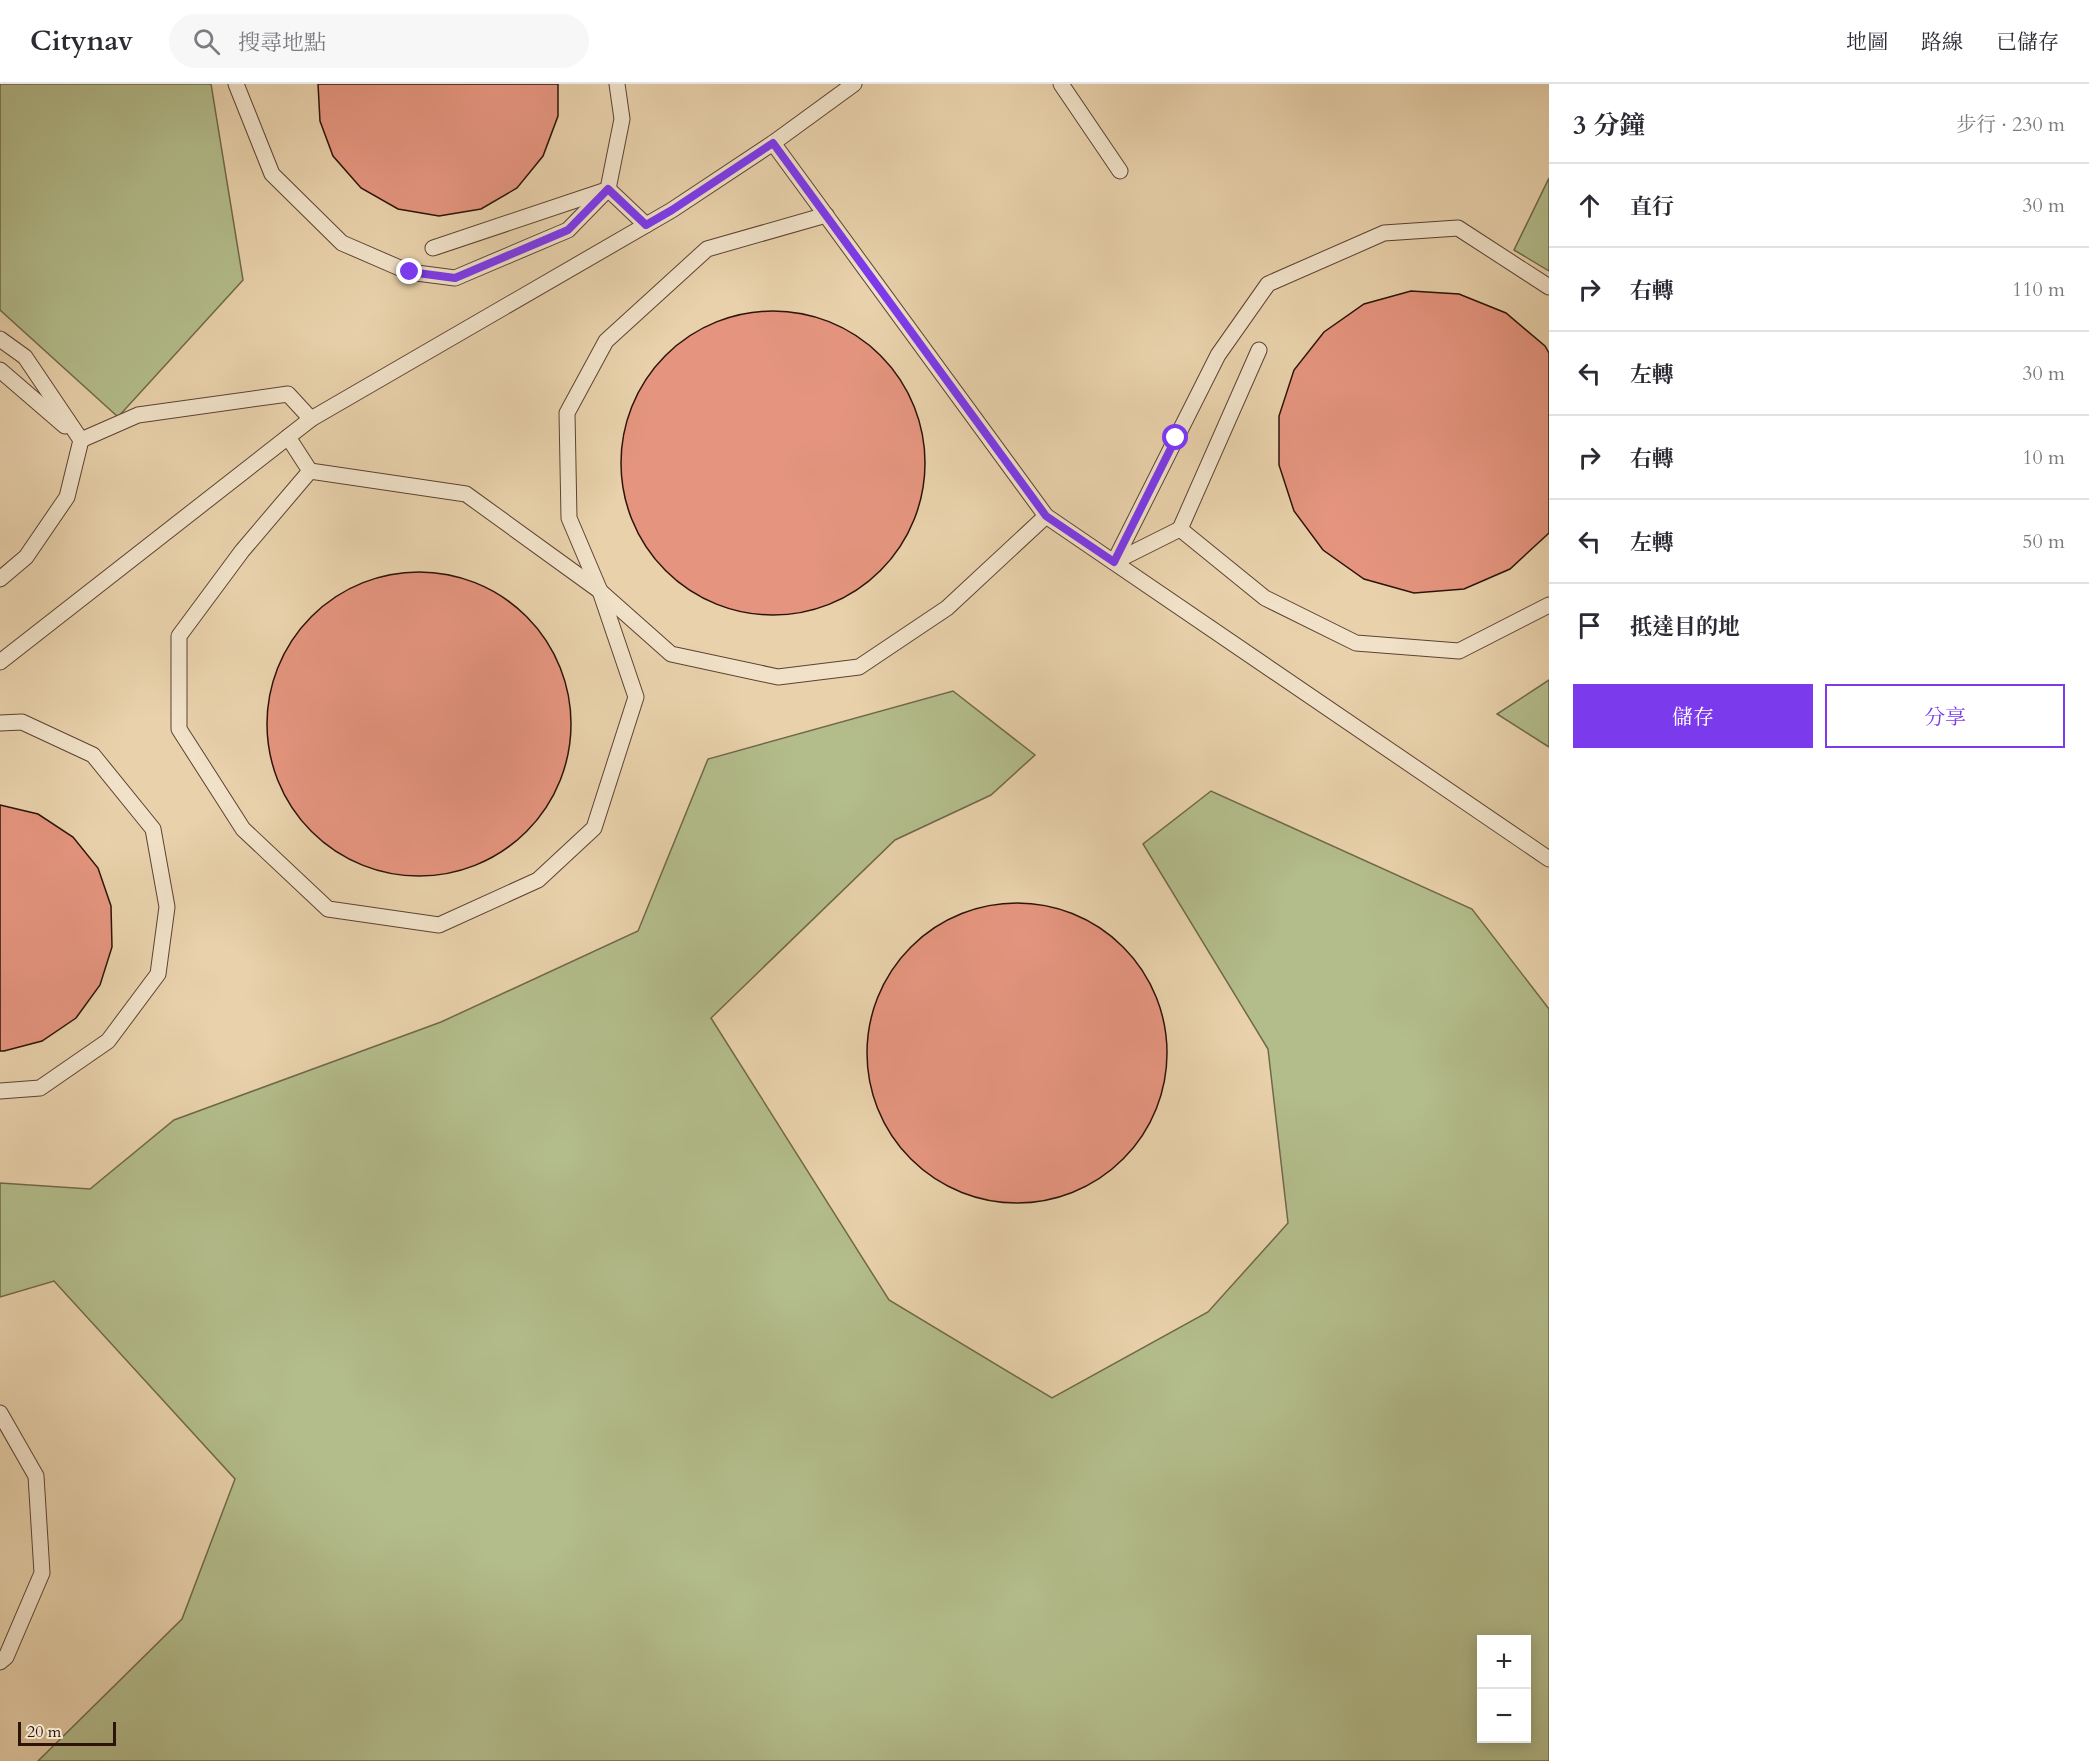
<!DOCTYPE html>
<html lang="zh-TW">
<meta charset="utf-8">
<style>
body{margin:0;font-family:Cardo,"Noto Serif TC",serif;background:#f7f7f7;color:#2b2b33}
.controls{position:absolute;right:18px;bottom:18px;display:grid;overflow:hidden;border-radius:0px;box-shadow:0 3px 15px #0003}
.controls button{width:54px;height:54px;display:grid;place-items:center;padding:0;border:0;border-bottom:2px solid #e1e1e2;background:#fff;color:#2b2b33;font:30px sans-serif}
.scale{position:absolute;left:18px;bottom:15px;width:98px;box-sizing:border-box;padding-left:6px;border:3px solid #2d1409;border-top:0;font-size:16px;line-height:21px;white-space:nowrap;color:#2d1409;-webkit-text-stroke:4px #f0e1c8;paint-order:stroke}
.stop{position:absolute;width:18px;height:18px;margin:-14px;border:4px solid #7c3aed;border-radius:50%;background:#fff}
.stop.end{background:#7c3aed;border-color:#fff;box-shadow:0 2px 6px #0008}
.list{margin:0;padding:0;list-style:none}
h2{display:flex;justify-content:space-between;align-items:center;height:78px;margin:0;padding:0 24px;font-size:26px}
h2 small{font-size:20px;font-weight:400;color:#7c7c81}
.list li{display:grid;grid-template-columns:39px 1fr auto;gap:18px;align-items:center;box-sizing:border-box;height:84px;padding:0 24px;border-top:2px solid #e1e1e2}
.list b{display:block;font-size:22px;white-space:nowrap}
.list em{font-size:20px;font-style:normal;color:#7c7c81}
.actions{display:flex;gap:12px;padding:18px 24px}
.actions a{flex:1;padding:14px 0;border:2px solid #7c3aed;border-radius:0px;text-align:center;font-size:21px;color:#7c3aed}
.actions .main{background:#7c3aed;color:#fff}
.icon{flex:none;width:33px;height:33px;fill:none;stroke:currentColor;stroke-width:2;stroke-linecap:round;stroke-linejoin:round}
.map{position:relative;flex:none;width:1549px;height:1677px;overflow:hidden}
header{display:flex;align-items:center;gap:36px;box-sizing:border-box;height:84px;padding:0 30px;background:#fff;border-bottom:2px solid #e1e1e2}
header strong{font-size:28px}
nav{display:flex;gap:33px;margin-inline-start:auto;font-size:21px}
.search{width:420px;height:54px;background:#f7f7f7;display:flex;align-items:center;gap:15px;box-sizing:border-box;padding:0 21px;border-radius:33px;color:#7c7c81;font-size:22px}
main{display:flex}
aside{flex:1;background:#fff}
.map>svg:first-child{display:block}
.green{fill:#b3bc8b;stroke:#70684a;stroke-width:1.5;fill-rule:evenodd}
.building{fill:#e5957f;stroke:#2d1409;stroke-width:1.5}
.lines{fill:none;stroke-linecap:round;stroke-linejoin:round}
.lane-casing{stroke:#5c4332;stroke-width:17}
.lane{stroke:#f0e1c8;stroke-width:15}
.route{stroke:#7c3aed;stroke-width:8}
</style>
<header>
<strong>Citynav</strong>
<div class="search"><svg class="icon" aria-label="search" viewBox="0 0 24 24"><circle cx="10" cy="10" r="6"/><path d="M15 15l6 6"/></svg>搜尋地點</div>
<nav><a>地圖</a><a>路線</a><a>已儲存</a></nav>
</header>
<main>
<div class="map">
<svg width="1549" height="1677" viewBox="0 0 1549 1677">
<rect width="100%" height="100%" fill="#e8d1ab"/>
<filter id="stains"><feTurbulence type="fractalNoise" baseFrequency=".00333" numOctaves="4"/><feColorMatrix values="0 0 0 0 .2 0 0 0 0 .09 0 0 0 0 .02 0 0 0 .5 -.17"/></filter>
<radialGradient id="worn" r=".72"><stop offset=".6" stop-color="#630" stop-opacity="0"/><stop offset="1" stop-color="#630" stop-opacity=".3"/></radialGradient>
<g class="green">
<polygon points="0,0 211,0 243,196 118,333 0,226"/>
<polygon points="1549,94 1549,187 1514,166"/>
<polygon points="1549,596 1549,663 1497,630"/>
<path d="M953,607L1035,671L991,711L895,756L711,934L889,1216L1052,1314L1208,1228L1288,1139L1268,965L1143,760L1211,707L1472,825L1549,925V1677H38L182,1535L235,1395L54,1197L0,1213V1099L90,1105L174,1036L441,938L638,847L708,675ZM1482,1556H1526V1654H1482Z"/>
</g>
<g class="building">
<polygon points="318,0 558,0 558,32 543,72 517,104 481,125 439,132 398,125 361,104 333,72 320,37"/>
<polygon points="1411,207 1459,210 1506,229 1545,262 1549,269 1549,449 1510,485 1464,505 1414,509 1364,495 1323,466 1294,427 1279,381 1279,332 1294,286 1324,248 1364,220"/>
<circle cx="773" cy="379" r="152"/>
<circle cx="419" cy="640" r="152"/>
<polygon points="0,721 38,730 73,753 98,784 111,822 112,863 100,901 76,934 42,957 4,967 0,967"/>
<circle cx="1017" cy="969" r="150"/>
</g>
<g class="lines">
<defs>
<g id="lane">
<polyline points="236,0 272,90 342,159 409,188 455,194 568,146 608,105 622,35 617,0"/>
<polyline points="1061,0 1120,87"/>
<polyline points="773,59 1046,432 1549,775"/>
<polyline points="608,105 646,141"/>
<polyline points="433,164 606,106"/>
<polyline points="0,255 25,273 81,356 67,413 26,473 0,495"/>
<polyline points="0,286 65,342"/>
<polyline points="288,353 310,387 242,467 179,552 179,645 243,745 328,825 439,841 538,796 594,744 636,613 600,507 569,434 567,329 606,257 707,165 826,131"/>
<polyline points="81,356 138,331 288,310 311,335"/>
<polyline points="310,387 466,410 600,507 671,570 778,593 859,583 947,524 1046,432"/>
<polyline points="1180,445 1259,266"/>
<polyline points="1114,478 1218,271 1268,200 1384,149 1458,144 1549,203"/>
<polyline points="1114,478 1180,445 1265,514 1356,559 1459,567 1549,521"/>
<polyline points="0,578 311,335 672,126 773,59 854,0"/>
<polyline points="0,639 22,638 93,671 153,745 167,823 158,890 108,957 40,1004 0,1007"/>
<polyline points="0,1329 36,1392 42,1489 6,1573 0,1578"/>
</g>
</defs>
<use href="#lane" class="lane-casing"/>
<use href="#lane" class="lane"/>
</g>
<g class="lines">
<polyline class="route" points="410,188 455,194 568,146 608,105 646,141 672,126 773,59 1046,432 1114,478 1176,354"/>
</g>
<rect width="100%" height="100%" filter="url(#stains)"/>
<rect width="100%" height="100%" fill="url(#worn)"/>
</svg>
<div class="controls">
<button>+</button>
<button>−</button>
</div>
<div class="scale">20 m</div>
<div class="stop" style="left:1176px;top:354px"></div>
<div class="stop end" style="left:410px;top:188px"></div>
</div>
<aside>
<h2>3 分鐘<small>步行 · 230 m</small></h2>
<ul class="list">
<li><svg class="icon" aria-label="ahead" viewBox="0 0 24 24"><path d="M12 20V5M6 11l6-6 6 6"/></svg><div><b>直行</b></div><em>30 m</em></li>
<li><svg class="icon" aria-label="right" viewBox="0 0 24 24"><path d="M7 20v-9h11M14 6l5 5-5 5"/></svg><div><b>右轉</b></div><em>110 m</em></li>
<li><svg class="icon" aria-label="left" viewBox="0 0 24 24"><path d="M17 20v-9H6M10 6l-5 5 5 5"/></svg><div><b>左轉</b></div><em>30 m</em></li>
<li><svg class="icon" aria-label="right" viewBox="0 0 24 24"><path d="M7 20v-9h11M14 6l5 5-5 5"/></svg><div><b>右轉</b></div><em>10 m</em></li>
<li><svg class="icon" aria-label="left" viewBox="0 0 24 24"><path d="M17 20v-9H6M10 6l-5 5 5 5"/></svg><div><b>左轉</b></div><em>50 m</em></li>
<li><svg class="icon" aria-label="arrive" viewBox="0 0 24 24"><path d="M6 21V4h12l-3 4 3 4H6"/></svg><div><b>抵達目的地</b></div></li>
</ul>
<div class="actions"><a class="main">儲存</a><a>分享</a></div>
</aside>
</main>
